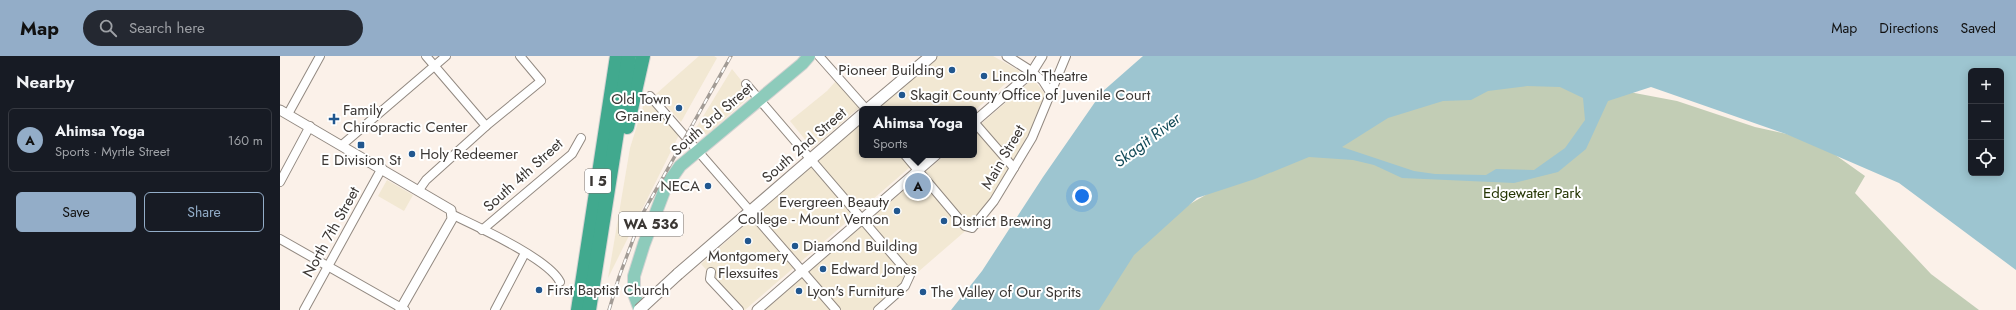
<!DOCTYPE html>
<meta charset="utf-8">
<style>
body{margin:0;font-family:Jost,sans-serif;background:#242831;color:#f1f3f6}
.controls{position:absolute;right:12px;top:12px;display:grid;overflow:hidden;border-radius:6px;box-shadow:0 2px 10px #0003}
.controls button{width:36px;height:36px;display:grid;place-items:center;padding:0;border:0;border-bottom:1px solid #363941;background:#171b24;color:#f1f3f6;font:20px sans-serif}
.you{position:absolute;left:802px;top:140px;width:14px;height:14px;margin:-10px;border:3px solid #fff;border-radius:50%;background:#1a73e8;box-shadow:0 0 0 6px #1a73e833}
.badge{display:grid;place-items:center;width:26px;height:26px;border-radius:50%;background:#93adc8;color:#111;font-size:13px;font-weight:700}
.pin{position:absolute;translate:-50% -50%;border:2px solid #fff;box-shadow:0 1px 4px #0006}
.popup{position:absolute;left:579px;top:50px;width:118px;height:52px;box-sizing:border-box;display:grid;place-content:center;border-radius:6px;background:#171b24;filter:drop-shadow(0 1px 3px #0005);font-size:13px;white-space:nowrap;color:#9ea1a6}
.popup b{font-size:15px;color:#f1f3f6}
.popup::after{content:'';position:absolute;left:50%;top:100%;margin-left:-8px;border:8px solid transparent;border-top-color:#171b24}
.list{margin:0;padding:0;list-style:none}
h2{display:flex;justify-content:space-between;align-items:center;height:52px;margin:0;padding:0 16px;font-size:17px}
h2 small{font-size:13px;font-weight:400;color:#9ea1a6}
.list li{display:grid;grid-template-columns:26px 1fr auto;gap:12px;align-items:center;box-sizing:border-box;height:64px;margin:0 8px 8px;padding:0 8px;border:1px solid #363941;border-radius:6px}
.list b{display:block;font-size:15px;white-space:nowrap}
.list p{margin:0;font-size:13px;white-space:nowrap;color:#9ea1a6}
.list em{font-size:13px;font-style:normal;color:#9ea1a6}
.actions{display:flex;gap:8px;padding:12px 16px}
.actions a{flex:1;padding:9px 0;border:1px solid #93adc8;border-radius:6px;text-align:center;font-size:14px;color:#93adc8}
.actions .main{background:#93adc8;color:#111}
.icon{flex:none;width:22px;height:22px;fill:none;stroke:currentColor;stroke-width:2;stroke-linecap:round;stroke-linejoin:round}
.map{position:relative;flex:none;width:1736px;height:254px;overflow:hidden}
header{display:flex;align-items:center;gap:24px;box-sizing:border-box;height:56px;padding:0 20px;background:#93adc8;color:#111}
header strong{font-size:19px}
nav{display:flex;gap:22px;margin-inline-start:auto;font-size:14px}
.search{width:280px;height:36px;background:#242831;display:flex;align-items:center;gap:10px;box-sizing:border-box;padding:0 14px;border-radius:22px;color:#9ea1a6;font-size:15px}
main{display:flex}
aside{flex:1;background:#171b24}
.map>svg:first-child{display:block}
.commercial{fill:#f2e8d3}
.green{fill:#c2cdb5}
.water{fill:#9dc5d0;fill-rule:evenodd}
.lines{fill:none;stroke-linecap:round;stroke-linejoin:round}
.minor-casing{stroke:#928981;stroke-width:10}
.tertiary-casing{stroke:#928981;stroke-width:11}
.secondary-casing{stroke:#928981;stroke-width:13}
.primary-casing{stroke:#d4d3d2;stroke-width:14}
.motorway-casing{stroke:#d4d3d2;stroke-width:16}
.minor{stroke:#fff;stroke-width:8}
.tertiary{stroke:#fff;stroke-width:9}
.secondary{stroke:#fff;stroke-width:11}
.primary{stroke:#8dcbbb;stroke-width:12}
.motorway{stroke:#41a98e;stroke-width:14}
.rail-casing{stroke:#a29b95;stroke-width:3.5}
.rail{stroke:#fff;stroke-width:2;stroke-dasharray:6;stroke-linecap:butt}
.secondary-bridge-casing{stroke:#928981;stroke-width:13;stroke-linecap:butt}
.secondary-bridge{stroke:#fff;stroke-width:11}
.poi-dot{fill:#21578f;stroke:#fff;stroke-width:1.5}
.labels{text-anchor:middle;dominant-baseline:central;stroke-width:4;stroke-linejoin:round;paint-order:stroke}
.shield{fill:#fff;stroke:#767371;stroke-width:1}
.shield-label{font-size:14px;font-weight:bold;fill:#3b3734}
.poi-label{font-size:15px;fill:#3b3734;stroke:#fff;text-anchor:start}
.street-label{font-size:15px;fill:#3b3734;stroke:#fff}
.park-label{font-size:15px;fill:#243503;stroke:#fff}
.water-label{font-size:16px;font-style:italic;fill:#134b59;stroke:#fff}
</style>
<header>
<strong>Map</strong>
<div class="search"><svg class="icon" aria-label="search" viewBox="0 0 24 24"><circle cx="10" cy="10" r="6"/><path d="M15 15l6 6"/></svg>Search here</div>
<nav><a>Map</a><a>Directions</a><a>Saved</a></nav>
</header>
<main>
<aside>
<h2>Nearby<small></small></h2>
<ul class="list">
<li><span class="badge">A</span><div><b>Ahimsa Yoga</b><p>Sports · Myrtle Street</p></div><em>160 m</em></li>
</ul>
<div class="actions"><a class="main">Save</a><a>Share</a></div>
</aside>
<div class="map">
<svg width="1736" height="254" viewBox="0 0 1736 254">
<rect width="100%" height="100%" fill="#fbf1e9"/>
<g class="commercial">
<polygon points="419,0 434,0 437,2 401,66 376,38"/>
<polygon points="655,0 713,0 740,15 694,55 694,53 595,53"/>
<polygon points="452,13 464,28 462,33 469,41 427,79 416,72"/>
<polygon points="753,23 766,39 748,87 710,147 690,171 594,254 484,254 665,99 694,99 694,74"/>
<polygon points="556,25 580,51 532,92 510,65 547,35"/>
<polygon points="366,41 399,79 328,222 350,92"/>
<polygon points="582,65 582,99 644,99 465,254 463,254 421,208"/>
<polygon points="107,124 133,139 124,155 98,140"/>
</g>
<polygon class="green" points="1254,18 1397,45 1475,71 1507,78 1547,93 1585,120 1575,137 1651,218 1699,254 814,254 833,222 856,195 903,152 1026,81"/>
<path class="water" d="M863,0H1736V214L1619,127L1506,78L1371,31L1328,45L1306,93L1278,116L1234,127L1122,122L1094,109L1073,104L1029,101L975,123L917,142L854,199L819,254H671L702,215L763,121L822,36ZM1691,15H1721V117H1691ZM1247,30L1280,31L1303,42L1305,64L1285,92L1254,114L1216,113L1206,119L1155,118L1134,115L1062,91L1108,62L1163,45L1191,44L1208,35Z"/>
<g class="lines">
<defs>
<g id="minor">
<polyline points="146,0 206,70"/>
<polyline points="539,0 586,53"/>
<polyline points="752,16 763,25 770,36"/>
<polyline points="466,28 630,219 625,230 598,254"/>
<polyline points="370,40 556,254"/>
<polyline points="8,58 40,0"/>
<polyline points="694,66 734,112"/>
<polyline points="62,89 166,0"/>
<polyline points="625,99 685,170 692,172 714,145 752,82 786,0"/>
<polyline points="0,126 30,70"/>
<polyline points="139,134 146,124 206,70 261,25 240,0"/>
<path d="M173,159C198,171 269,203 280,226"/>
<polyline points="202,174 292,98 301,82"/>
<polyline points="0,183 125,254"/>
<polyline points="431,216 430,223 459,254"/>
<polyline points="24,254 102,112"/>
<polyline points="215,254 245,197"/>
</g>
<g id="tertiary">
<polyline points="727,0 752,16"/>
<polyline points="0,54 171,154 172,163 120,254"/>
<polyline points="694,66 752,16 762,0"/>
<polyline points="477,254 656,99"/>
</g>
<g id="secondary">
<polyline points="588,53 651,0"/>
<polyline points="398,218 582,59"/>
</g>
<polyline id="primary" points="360,254 354,238 354,220 364,188 386,130 400,110 522,8 529,0"/>
<g id="motorway">
<polyline points="347,71 363,0"/>
<polyline points="298,254 337,0"/>
<polyline points="309,254 349,0"/>
</g>
</defs>
<use href="#minor" class="minor-casing"/>
<use href="#tertiary" class="tertiary-casing"/>
<use href="#secondary" class="secondary-casing"/>
<use href="#primary" class="primary-casing"/>
<use href="#motorway" class="motorway-casing"/>
<use href="#minor" class="minor"/>
<use href="#tertiary" class="tertiary"/>
<use href="#secondary" class="secondary"/>
<use href="#primary" class="primary"/>
<use href="#motorway" class="motorway"/>
<defs>
<polyline id="rail" points="329,254 339,221 363,157 451,0"/>
</defs>
<use href="#rail" class="rail-casing"/>
<use href="#rail" class="rail"/>
<defs>
<polyline id="secondary-bridge" points="359,254 398,218"/>
</defs>
<use href="#secondary-bridge" class="secondary-bridge-casing"/>
<use href="#secondary-bridge" class="secondary-bridge"/>
</g>
<g class="poi-dot">
<circle cx="672" cy="14" r="4"/>
<circle cx="704" cy="20" r="4"/>
<circle cx="622" cy="39" r="4"/>
<circle cx="399" cy="52" r="4"/>
<path d="M52 57h4v4h4v4h-4v4h-4v-4h-4v-4h4z"/>
<rect x="77" y="85" width="8" height="8" rx="2"/>
<circle cx="132" cy="98" r="4"/>
<circle cx="428" cy="130" r="4"/>
<circle cx="617" cy="155" r="4"/>
<circle cx="664" cy="165" r="4"/>
<circle cx="468" cy="185" r="4"/>
<circle cx="515" cy="190" r="4"/>
<circle cx="543" cy="213" r="4"/>
<circle cx="259" cy="234" r="4"/>
<circle cx="519" cy="235" r="4"/>
<circle cx="643" cy="236" r="4"/>
</g>
<g class="labels">
<g class="shield">
<rect x="305" y="113" width="26" height="24" rx="3"/>
<rect x="339" y="156" width="64" height="24" rx="3"/>
</g>
<g class="shield-label">
<text x="318" y="125">I 5</text>
<text x="371" y="168">WA 536</text>
</g>
<g class="poi-label">
<text x="664" y="14" text-anchor="end">Pioneer Building</text>
<text x="712" y="20">Lincoln Theatre</text>
<text x="630" y="39">Skagit County Office of Juvenile Court</text>
<text x="391" y="43" text-anchor="end">Old Town<tspan x="391" dy="17">Grainery</tspan></text>
<text x="63" y="54">Family<tspan x="63" dy="17">Chiropractic Center</tspan></text>
<text x="140" y="98">Holy Redeemer</text>
<text x="81" y="104" text-anchor="middle">E Division St</text>
<text x="420" y="130" text-anchor="end">NECA</text>
<text x="609" y="146" text-anchor="end">Evergreen Beauty<tspan x="609" dy="17">College - Mount Vernon</tspan></text>
<text x="672" y="165">District Brewing</text>
<text x="523" y="190">Diamond Building</text>
<text x="468" y="200" text-anchor="middle">Montgomery<tspan x="468" dy="17">Flexsuites</tspan></text>
<text x="551" y="213">Edward Jones</text>
<text x="267" y="234">First Baptist Church</text>
<text x="527" y="235">Lyon's Furniture</text>
<text x="651" y="236">The Valley of Our Sprits</text>
</g>
<g class="street-label">
<text transform="translate(432 63) rotate(-41)">South 3rd Street</text>
<text transform="translate(524 89) rotate(-41)">South 2nd Street</text>
<text transform="translate(723 101) rotate(-60)">Main Street</text>
<text transform="translate(243 119) rotate(-42)">South 4th Street</text>
<text transform="translate(51 176) rotate(-61)">North 7th Street</text>
</g>
<g class="park-label">
<text x="1252" y="137">Edgewater Park</text>
</g>
<g class="water-label">
<text transform="translate(867 84) rotate(-37)">Skagit River</text>
</g>
</g>
</svg>
<div class="controls">
<button>+</button>
<button>−</button>
<button><svg class="icon" aria-label="locate" viewBox="0 0 24 24"><circle cx="12" cy="12" r="6"/><path d="M12 2v4M12 18v4M2 12h4M18 12h4"/></svg></button>
</div>
<div class="you"></div>
<div class="pin badge" style="left:638px;top:130px">A</div>
<div class="popup"><b>Ahimsa Yoga</b>Sports</div>
</div>
</main>
